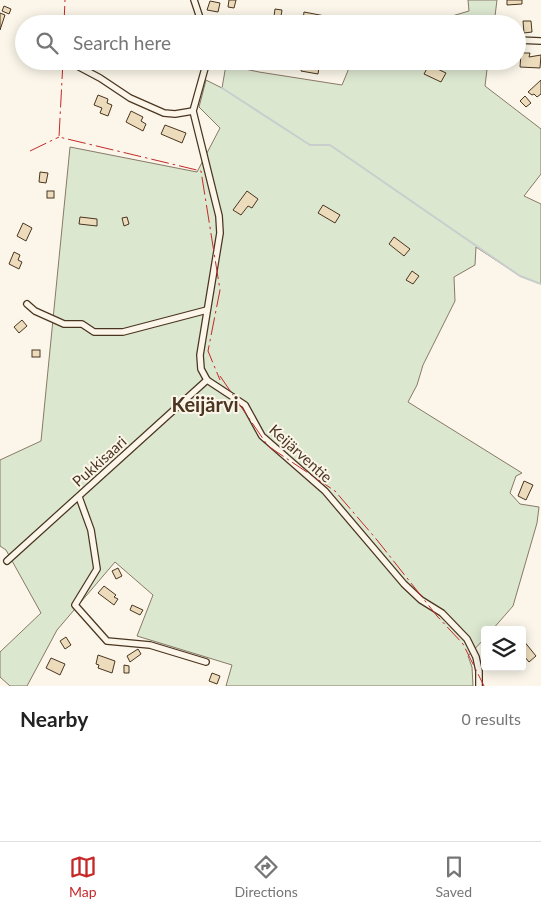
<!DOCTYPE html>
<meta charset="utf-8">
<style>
body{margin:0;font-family:Lato,sans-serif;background:#f2f2f2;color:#222}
.controls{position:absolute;right:15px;bottom:15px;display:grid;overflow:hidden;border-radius:5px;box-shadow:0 2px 12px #0003}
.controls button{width:45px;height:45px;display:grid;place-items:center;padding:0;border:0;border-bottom:1px solid #e0e0e0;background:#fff;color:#222;font:25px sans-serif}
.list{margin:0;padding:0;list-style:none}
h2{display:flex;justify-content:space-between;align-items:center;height:65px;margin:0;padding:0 20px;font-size:21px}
h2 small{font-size:16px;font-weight:400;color:#767676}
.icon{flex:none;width:28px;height:28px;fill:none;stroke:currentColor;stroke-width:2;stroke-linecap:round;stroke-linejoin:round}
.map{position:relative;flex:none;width:541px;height:686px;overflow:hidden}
.search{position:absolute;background:#fff;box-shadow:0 2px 12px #0003;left:15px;right:15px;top:15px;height:55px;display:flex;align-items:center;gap:12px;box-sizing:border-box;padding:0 18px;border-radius:28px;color:#767676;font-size:19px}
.sheet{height:155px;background:#fff}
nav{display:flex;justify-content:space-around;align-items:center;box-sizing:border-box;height:70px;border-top:1px solid #e0e0e0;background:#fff;font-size:14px;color:#767676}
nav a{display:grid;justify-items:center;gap:2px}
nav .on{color:#c62828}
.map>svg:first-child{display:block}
.green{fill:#dce7d0;stroke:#887966}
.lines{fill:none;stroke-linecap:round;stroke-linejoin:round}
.stream{stroke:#c9cecd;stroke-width:2}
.building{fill:#ecdcbc;stroke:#4a3520}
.minor-casing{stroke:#4a3520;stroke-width:8}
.minor{stroke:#fbf6e9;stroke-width:5.5}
.power{stroke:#c62828;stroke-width:1;stroke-dasharray:18 4 2.5 4;stroke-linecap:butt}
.labels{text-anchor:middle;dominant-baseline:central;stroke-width:4;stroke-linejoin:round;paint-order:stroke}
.street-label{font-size:15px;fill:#4a3520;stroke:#fbf6e9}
.district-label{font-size:20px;font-weight:bold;fill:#4a3520;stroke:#fbf6e9}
</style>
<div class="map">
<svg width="541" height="686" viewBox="0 0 541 686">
<rect width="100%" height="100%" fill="#fbf6e9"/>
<g class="green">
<polygon points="468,0 497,0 494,24 425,24 469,11"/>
<polygon points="352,61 488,61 485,86 541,129 541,174 524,196 541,204 541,284 520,276 476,247 475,265 454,277 455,301 423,365 417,385 408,402 522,473 516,476 510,493 520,504 539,507 537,523 513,606 492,630 485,630 485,638 468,656 472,667 473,686 226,686 232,665 137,636 153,595 115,562 57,630 27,686 10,686 0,677 0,652 41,613 6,550 0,546 0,460 41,441 70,147 197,172 220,128 199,107 206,80 222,88 226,65 259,72 342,85"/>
</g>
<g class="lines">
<polyline class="stream" points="222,88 310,145 330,145 520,276 541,284"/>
</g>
<g class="building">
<polygon points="229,0 236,0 234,8 228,7"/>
<polygon points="507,0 522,0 522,4 507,5"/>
<polygon points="210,1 220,3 218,12 207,10"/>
<polygon points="4,6 11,9 9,14 2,11"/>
<polygon points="275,9 282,10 281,16 288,17 288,24 273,24"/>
<polygon points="304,12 325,16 324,24 312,23 312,21 303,20"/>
<polygon points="0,13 5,15 0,30"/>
<polygon points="338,18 351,18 351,20 355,21 355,24 338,24"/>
<polygon points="523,21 531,21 532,32 524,33"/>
<polygon points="521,53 530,53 529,57 541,55 540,68 520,67"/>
<polygon points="303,61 320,61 318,74 301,71"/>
<polygon points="329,61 347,61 346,65 329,64"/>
<polygon points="429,65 446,73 441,82 424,74"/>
<polygon points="541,80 541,94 537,97 534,94 532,95 528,92"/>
<polygon points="98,95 108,99 107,103 112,105 108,116 100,113 102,108 94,105"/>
<polygon points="525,96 531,103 526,107 520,101"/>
<polygon points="131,111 143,117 141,121 146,124 143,131 126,122"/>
<polygon points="165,125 186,133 182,143 161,134"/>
<polygon points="40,172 48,173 46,183 39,182"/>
<rect x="47" y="191" width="7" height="7"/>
<polygon points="247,191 258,199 252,208 248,206 241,215 233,210"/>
<polygon points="323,205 340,215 335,223 318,213"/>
<polygon points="80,217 97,219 97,226 79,224"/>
<polygon points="127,217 129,224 124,226 122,218"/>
<polygon points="23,223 32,228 26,241 17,236"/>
<polygon points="394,237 410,249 404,256 389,244"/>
<polygon points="14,252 20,255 18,260 22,262 19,269 9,264"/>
<polygon points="412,271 419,276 413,284 406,280"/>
<polygon points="22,320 27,326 19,333 14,327"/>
<rect x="32" y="350" width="8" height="7"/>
<polygon points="524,481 533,485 526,500 518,496"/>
<polygon points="118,568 122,576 116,579 112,571"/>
<polygon points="104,586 116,595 114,597 118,599 114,605 98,593"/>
<polygon points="132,605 143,610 140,615 130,610"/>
<polygon points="66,637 71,645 65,649 60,641"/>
<polygon points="523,640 536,656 529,662 524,656 522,657"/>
<polygon points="138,649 141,654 130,662 127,656"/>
<polygon points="98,655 115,661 112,673 98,668 99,665 96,664"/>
<polygon points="51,658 65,664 60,675 46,668"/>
<polygon points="124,665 129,666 129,673 124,673"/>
<polygon points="212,673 220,676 217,684 209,681"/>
</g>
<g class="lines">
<defs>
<g id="minor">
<polyline points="194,0 202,24"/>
<polyline points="517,40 541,41"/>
<polyline points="68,61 100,78 130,98 164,113 175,114 193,111"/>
<polyline points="207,61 193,111 219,216 220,233 200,355 201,369 207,380 245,405 262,436 325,491 404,584 421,600 442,613 467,639 476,657 479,671 479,686"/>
<polyline points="27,304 35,311 64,324 82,324 94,332 123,332 207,310"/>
<polyline points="79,497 91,530 97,569 75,605 107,641 150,645 206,662"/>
<polyline points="7,561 207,380"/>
</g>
</defs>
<use href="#minor" class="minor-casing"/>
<use href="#minor" class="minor"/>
<g class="power">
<polyline points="64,24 65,0"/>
<polyline points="63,61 59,137 201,171 220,290 208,351 220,380"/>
<polyline points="30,151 59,137"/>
<polyline points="220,376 268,446 335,491 377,540 437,616 463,644 484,686"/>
</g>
</g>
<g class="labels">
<g class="street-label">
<text transform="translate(301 453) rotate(42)">Keijärventie</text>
<text transform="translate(99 461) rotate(-42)">Pukkisaari</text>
</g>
<g class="district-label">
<text x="205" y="404">Keijärvi</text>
</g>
</g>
</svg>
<div class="controls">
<button><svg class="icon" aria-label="layers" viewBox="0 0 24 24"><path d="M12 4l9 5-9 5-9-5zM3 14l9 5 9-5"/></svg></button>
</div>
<div class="search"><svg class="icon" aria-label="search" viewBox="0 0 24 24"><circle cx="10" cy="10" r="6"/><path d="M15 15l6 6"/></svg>Search here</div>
</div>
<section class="sheet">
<h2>Nearby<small>0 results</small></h2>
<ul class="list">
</ul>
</section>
<nav>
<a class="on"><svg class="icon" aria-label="map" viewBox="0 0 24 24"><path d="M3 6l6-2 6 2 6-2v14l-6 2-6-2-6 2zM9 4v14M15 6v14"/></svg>Map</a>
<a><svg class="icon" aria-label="directions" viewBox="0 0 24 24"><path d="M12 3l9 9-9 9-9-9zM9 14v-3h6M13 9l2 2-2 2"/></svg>Directions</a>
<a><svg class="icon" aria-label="saved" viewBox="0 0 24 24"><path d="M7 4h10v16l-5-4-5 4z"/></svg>Saved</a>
</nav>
